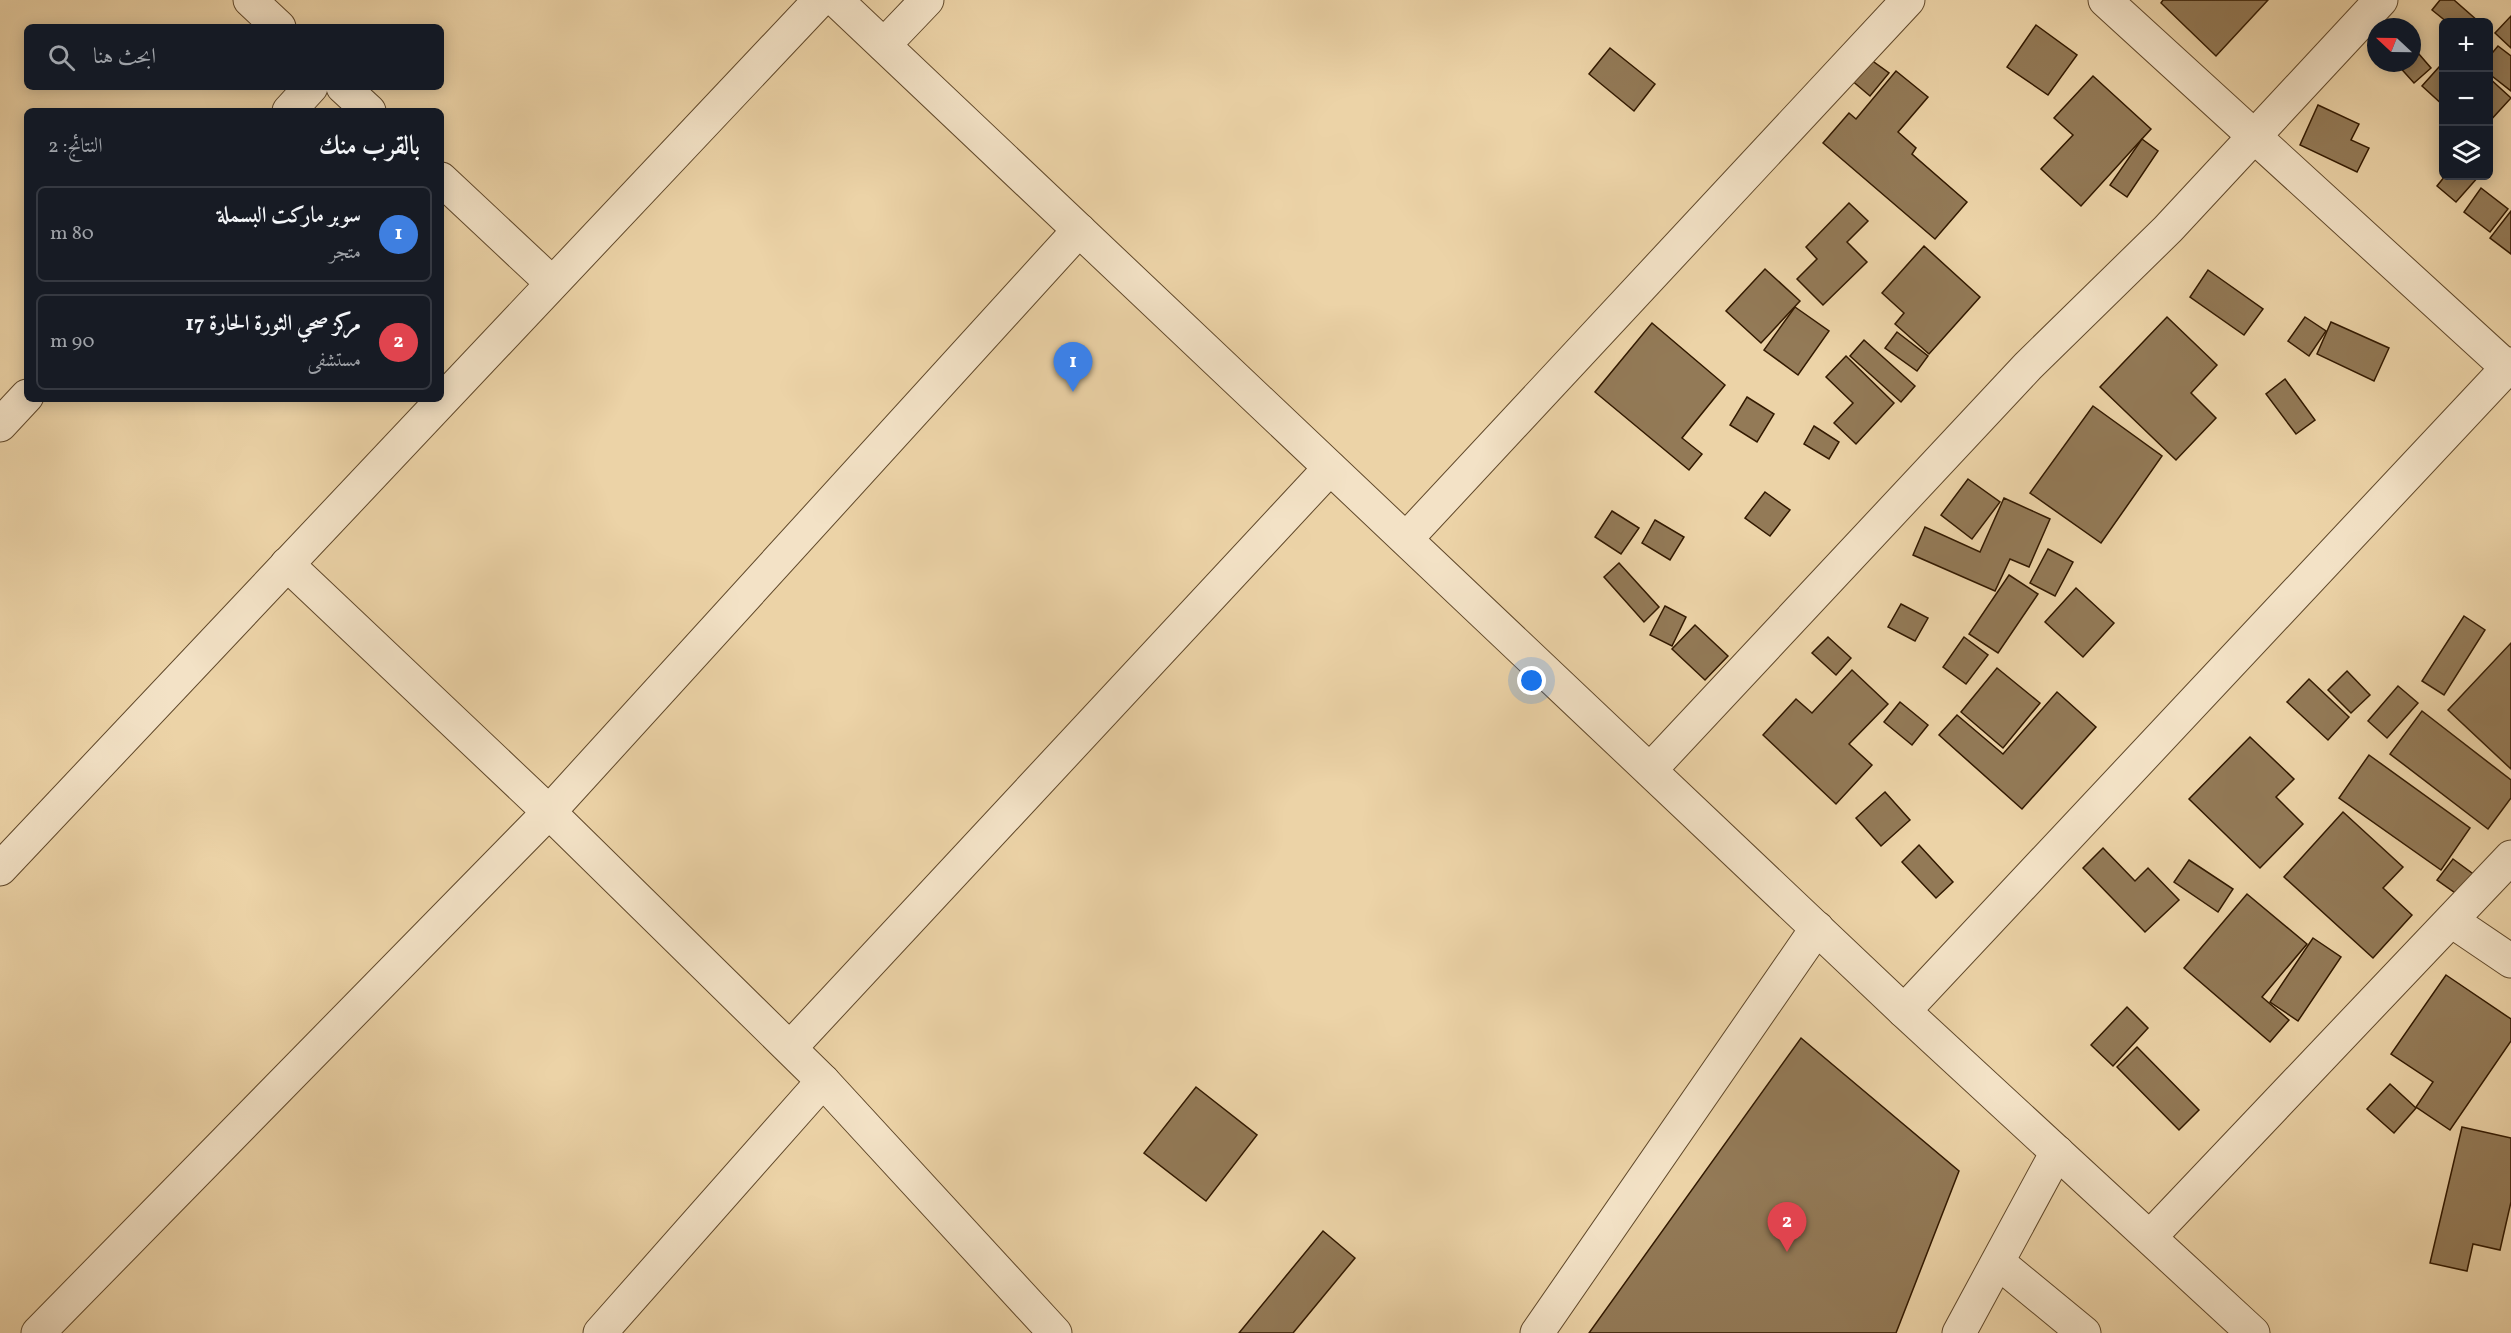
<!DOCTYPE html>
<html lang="ar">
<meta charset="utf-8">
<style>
body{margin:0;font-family:Vollkorn,Amiri,serif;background:#20242c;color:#f1f3f6;direction:rtl}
.controls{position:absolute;right:18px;top:18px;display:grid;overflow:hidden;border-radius:9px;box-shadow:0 3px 15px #0003}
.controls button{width:54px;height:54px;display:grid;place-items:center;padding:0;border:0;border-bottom:2px solid #363941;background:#171b24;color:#f1f3f6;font:30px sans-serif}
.compass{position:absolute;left:2367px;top:18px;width:54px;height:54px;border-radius:50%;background:#171b24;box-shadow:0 3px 15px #0003;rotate:292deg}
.you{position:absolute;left:1532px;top:681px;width:21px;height:21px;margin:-15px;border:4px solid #fff;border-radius:50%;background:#1a73e8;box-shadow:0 0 0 9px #1a73e833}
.badge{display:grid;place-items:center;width:39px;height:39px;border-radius:50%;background:#c59692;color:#fff;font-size:20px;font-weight:700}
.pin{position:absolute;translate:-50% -50px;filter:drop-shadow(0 2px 3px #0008)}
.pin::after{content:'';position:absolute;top:32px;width:21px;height:18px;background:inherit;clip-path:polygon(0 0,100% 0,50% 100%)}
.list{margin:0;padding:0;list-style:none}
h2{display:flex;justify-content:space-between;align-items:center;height:78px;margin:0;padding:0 24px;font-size:26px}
h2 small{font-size:20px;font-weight:400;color:#9ea1a6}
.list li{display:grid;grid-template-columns:39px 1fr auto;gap:18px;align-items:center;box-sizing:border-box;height:96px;margin:0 12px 12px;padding:0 12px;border:2px solid #363941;border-radius:9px}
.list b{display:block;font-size:22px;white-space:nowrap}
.list p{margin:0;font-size:20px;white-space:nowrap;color:#9ea1a6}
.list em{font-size:20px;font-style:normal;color:#9ea1a6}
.icon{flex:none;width:33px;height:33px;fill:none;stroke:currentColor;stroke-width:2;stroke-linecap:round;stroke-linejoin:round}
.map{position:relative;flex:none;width:2511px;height:1333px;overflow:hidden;direction:ltr}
.search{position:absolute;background:#171b24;box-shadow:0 3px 15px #0003;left:24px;top:24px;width:420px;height:66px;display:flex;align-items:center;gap:15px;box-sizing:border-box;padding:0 21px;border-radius:9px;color:#9ea1a6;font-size:22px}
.panel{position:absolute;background:#171b24;box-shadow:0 3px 15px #0003;left:24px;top:108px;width:420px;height:294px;border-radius:9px;direction:rtl}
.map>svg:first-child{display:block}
.building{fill:#937a57;stroke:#321900;stroke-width:1.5}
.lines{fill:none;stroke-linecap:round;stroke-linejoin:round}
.street-casing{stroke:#60482a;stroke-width:35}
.street{stroke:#f3e2c6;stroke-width:33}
</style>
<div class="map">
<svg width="2511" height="1333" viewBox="0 0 2511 1333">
<rect width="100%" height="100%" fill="#ecd3a7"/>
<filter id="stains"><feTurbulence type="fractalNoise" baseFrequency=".00333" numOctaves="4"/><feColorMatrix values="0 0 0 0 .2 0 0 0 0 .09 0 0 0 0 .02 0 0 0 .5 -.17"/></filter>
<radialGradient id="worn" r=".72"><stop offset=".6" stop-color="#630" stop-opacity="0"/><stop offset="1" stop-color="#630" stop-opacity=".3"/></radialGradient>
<g class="building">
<polygon points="2163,0 2268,0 2216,56 2161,3"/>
<polygon points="2440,0 2454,0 2478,21 2447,22 2432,10"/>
<polygon points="2511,16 2511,48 2495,33"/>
<polygon points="2036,25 2077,55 2048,95 2007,67"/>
<polygon points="2412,46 2431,68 2414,83 2396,63 2412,63"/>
<polygon points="2498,46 2511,56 2511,91 2488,73 2488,58"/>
<polygon points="1610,48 1655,84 1634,111 1589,74"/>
<polygon points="1867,57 1889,73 1870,96 1850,79"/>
<polygon points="2439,67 2444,71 2444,106 2422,86"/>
<polygon points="1896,71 1928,97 1898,132 1916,148 1912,154 1967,202 1935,239 1823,143 1849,113 1856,119"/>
<polygon points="2093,76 2151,129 2081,206 2041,169 2073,135 2054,118"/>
<polygon points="2488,77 2511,98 2488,123"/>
<polygon points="2318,105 2359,124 2351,140 2369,148 2357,172 2300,145"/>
<polygon points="2142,139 2158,151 2127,197 2110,185"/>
<polygon points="2445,176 2479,176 2456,202 2437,186"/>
<polygon points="2481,188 2508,209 2490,232 2464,212"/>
<polygon points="1849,203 1868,221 1847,242 1867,262 1823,305 1797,279 1817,259 1806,247"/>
<polygon points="2511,211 2511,254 2490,238"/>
<polygon points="1924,246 1980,297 1929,354 1895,324 1904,313 1882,293"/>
<polygon points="1765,269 1800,301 1761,343 1726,311"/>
<polygon points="2208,270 2263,309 2244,335 2190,297"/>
<polygon points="1795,307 1829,331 1798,375 1764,350"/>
<polygon points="2167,317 2217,365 2191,393 2216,418 2176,460 2100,387"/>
<polygon points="2305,317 2326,331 2309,356 2288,341"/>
<polygon points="2331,322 2389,348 2374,381 2317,354"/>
<polygon points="1652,323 1725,385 1682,438 1702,454 1689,470 1595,392"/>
<polygon points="1897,332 1928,356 1917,371 1885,348"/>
<polygon points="1864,340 1915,386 1901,402 1850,356"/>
<polygon points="1846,356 1894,403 1856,444 1834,423 1853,403 1826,377"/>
<polygon points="2285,379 2315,420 2296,434 2266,394"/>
<polygon points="1747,397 1774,414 1757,442 1730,425"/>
<polygon points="2093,406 2162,456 2101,543 2030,493"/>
<polygon points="1814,426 1839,442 1829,459 1804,444"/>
<polygon points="1968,479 2000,502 1972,539 1941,515"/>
<polygon points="1765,492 1790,510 1770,536 1745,518"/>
<polygon points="2004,498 2050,519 2029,567 2010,559 1995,591 1913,555 1925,527 1980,552"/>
<polygon points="1612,511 1639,528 1621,554 1595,537"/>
<polygon points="1655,520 1684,537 1670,560 1642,543"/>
<polygon points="2048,549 2073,562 2055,596 2030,583"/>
<polygon points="1619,563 1659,607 1644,622 1604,577"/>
<polygon points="2009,575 2038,594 1998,653 1969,634"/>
<polygon points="2076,588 2114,623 2083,657 2045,622"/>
<polygon points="1901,604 1928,618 1915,641 1888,627"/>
<polygon points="1665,606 1686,617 1672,646 1650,635"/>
<polygon points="2464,616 2485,630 2444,695 2422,681"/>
<polygon points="1695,625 1728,656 1705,680 1672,649"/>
<polygon points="1828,637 1851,658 1836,675 1812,653"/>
<polygon points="1964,637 1988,655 1966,684 1943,667"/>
<polygon points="2511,643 2511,769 2448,710"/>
<polygon points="1997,668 2040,703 2003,748 1961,712"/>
<polygon points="1852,670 1888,704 1849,744 1872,765 1836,804 1763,735 1796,699 1812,713"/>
<polygon points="2347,671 2370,695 2351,713 2328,690"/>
<polygon points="2309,679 2349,717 2328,740 2287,702"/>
<polygon points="2398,686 2418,703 2387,738 2368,721"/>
<polygon points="2057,692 2096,727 2022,809 1939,735 1957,715 2003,754"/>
<polygon points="1900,702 1928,725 1912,745 1884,722"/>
<polygon points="2422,711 2511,780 2511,798 2488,829 2390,754"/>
<polygon points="2250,737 2294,779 2276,797 2303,824 2260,868 2189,799"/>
<polygon points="2369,755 2470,828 2441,870 2339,798"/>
<polygon points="1885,792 1910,820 1881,846 1856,818"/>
<polygon points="2343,812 2403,867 2383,888 2412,915 2373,958 2284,877"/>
<polygon points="1919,845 1953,882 1936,898 1902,862"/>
<polygon points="2103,848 2135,881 2148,868 2179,900 2145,932 2083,868"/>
<polygon points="2453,859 2484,882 2468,902 2437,880"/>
<polygon points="2189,860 2233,889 2218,912 2174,882"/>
<polygon points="2247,894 2307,944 2262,997 2289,1020 2270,1042 2184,968"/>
<polygon points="2313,938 2341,957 2298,1021 2270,1002"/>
<polygon points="2446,975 2511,1019 2511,1041 2450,1130 2416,1107 2433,1082 2391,1054"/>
<polygon points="2127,1007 2148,1028 2113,1066 2091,1045"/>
<polygon points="1801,1038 1959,1171 1896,1333 1589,1333"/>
<polygon points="2137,1047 2199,1110 2179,1130 2117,1067"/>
<polygon points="2390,1084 2416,1108 2394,1133 2367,1109"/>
<polygon points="1196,1087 1257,1135 1206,1201 1144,1153"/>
<polygon points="2462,1127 2511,1138 2511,1202 2500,1250 2473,1244 2467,1271 2430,1263"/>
<polygon points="1323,1231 1355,1258 1293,1333 1239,1333"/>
</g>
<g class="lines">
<defs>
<g id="street">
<polyline points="250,0 279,27"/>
<polyline points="836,0 1904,1011 2253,1333"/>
<polyline points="2105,0 2511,371"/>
<polyline points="884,45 927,0"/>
<polyline points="343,87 369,111"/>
<polyline points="289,111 311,87"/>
<polyline points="441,179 552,283"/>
<polyline points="0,425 27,396"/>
<polyline points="1406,539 1908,0"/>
<polyline points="287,564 549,812 823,1081 1055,1333"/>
<polyline points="1650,770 2028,366 2168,229 2381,0"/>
<polyline points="0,869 820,0"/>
<polyline points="2452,921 2511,961"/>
<polyline points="1904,1011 2511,364"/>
<polyline points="790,1048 1330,468"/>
<polyline points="2150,1237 2511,857"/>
<polyline points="1999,1263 2084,1333"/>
<polyline points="38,1333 549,812 1079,230"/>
<polyline points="600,1333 823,1081"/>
<polyline points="1537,1333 1817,928"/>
<polyline points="1959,1333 2057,1152"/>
</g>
</defs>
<use href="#street" class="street-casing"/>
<use href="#street" class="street"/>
</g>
<rect width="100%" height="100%" filter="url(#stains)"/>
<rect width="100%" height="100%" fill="url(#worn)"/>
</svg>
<div class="controls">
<button>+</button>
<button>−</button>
<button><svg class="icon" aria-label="layers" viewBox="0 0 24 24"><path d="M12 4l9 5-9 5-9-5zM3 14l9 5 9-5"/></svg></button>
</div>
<svg class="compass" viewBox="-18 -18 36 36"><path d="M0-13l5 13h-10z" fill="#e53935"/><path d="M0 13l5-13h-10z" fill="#9ea1a6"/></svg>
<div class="you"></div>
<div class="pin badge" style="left:1073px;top:392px;background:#3f7fe0">1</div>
<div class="pin badge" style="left:1787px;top:1252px;background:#e0444e">2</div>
<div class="search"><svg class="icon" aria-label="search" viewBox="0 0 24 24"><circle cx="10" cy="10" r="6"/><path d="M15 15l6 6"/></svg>ابحث هنا</div>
<section class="panel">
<h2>بالقرب منك<small>النتائج: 2</small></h2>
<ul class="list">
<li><span class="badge" style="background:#3f7fe0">1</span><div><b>سوبر ماركت البسملة</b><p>متجر</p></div><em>80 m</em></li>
<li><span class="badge" style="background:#e0444e">2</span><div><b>مركز صحي الثورة الحارة 17</b><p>مستشفى</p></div><em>90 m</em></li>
</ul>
</section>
</div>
